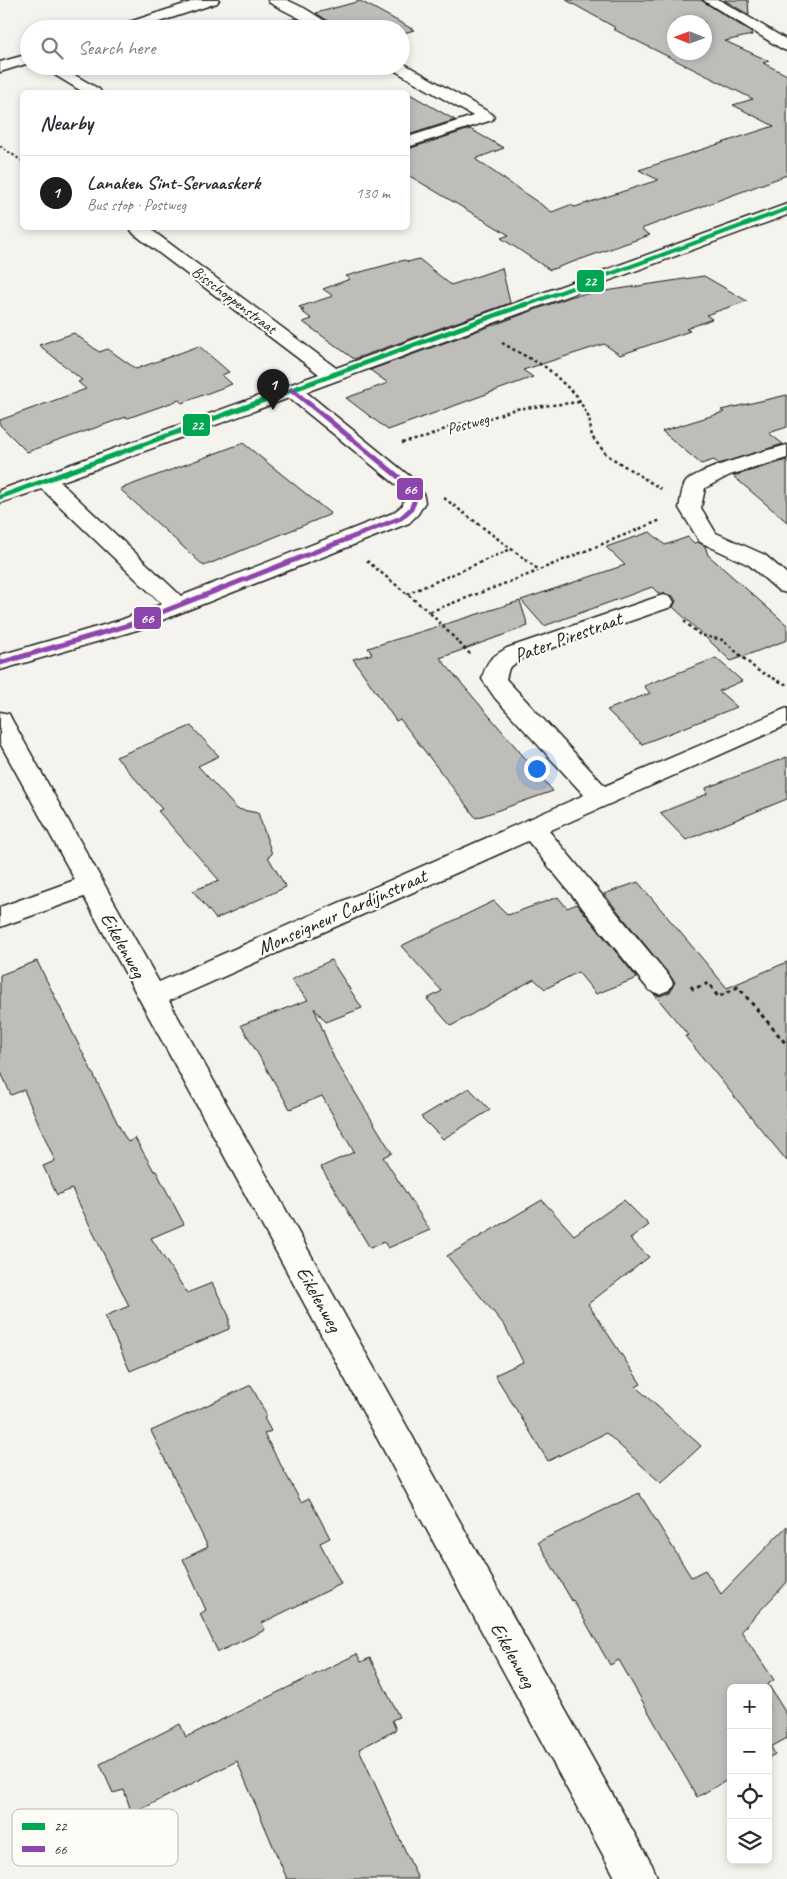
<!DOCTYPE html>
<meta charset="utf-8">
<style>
body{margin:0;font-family:Caveat,sans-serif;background:#f7f7f7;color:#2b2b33}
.controls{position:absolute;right:15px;bottom:15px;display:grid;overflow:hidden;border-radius:8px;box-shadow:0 2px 8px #0003}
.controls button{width:45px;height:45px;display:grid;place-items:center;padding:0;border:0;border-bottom:1px solid #e1e1e2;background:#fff;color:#2b2b33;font:25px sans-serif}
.compass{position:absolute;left:667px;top:15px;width:45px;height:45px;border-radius:50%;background:#fff;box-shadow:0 2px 8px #0003;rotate:271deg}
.you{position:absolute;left:536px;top:768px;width:18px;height:18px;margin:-12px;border:4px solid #fff;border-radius:50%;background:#1a73e8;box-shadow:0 0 0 8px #1a73e833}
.badge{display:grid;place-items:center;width:32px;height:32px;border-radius:50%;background:#1c1c1c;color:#fff;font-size:16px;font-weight:700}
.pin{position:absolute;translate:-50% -41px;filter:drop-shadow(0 1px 2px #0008)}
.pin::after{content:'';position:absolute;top:26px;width:18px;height:15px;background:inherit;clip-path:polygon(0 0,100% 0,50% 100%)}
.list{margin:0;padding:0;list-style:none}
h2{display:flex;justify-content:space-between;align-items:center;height:65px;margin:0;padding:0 20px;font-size:21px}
h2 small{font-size:16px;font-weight:400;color:#7c7c81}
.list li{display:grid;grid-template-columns:32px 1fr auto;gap:15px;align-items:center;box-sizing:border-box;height:75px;padding:0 20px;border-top:1px solid #e1e1e2}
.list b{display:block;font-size:19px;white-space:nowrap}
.list p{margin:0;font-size:16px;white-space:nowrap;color:#7c7c81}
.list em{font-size:16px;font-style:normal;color:#7c7c81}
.icon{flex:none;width:28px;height:28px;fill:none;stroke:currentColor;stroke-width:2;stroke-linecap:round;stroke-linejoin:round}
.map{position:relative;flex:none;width:787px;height:1879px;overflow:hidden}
.search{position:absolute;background:#fff;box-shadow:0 2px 8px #0003;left:20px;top:20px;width:390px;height:55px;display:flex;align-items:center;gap:12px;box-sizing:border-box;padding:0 18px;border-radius:28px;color:#7c7c81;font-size:19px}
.panel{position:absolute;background:#fff;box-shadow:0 2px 8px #0003;left:20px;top:90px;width:390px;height:140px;border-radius:8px}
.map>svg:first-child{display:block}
.building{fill:#bebdba;stroke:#1c1c1c;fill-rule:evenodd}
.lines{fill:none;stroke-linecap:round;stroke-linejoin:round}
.minor-casing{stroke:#1c1c1c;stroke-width:3}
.path-far2{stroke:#1c1c1c;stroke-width:2;stroke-dasharray:2.5 2.5;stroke-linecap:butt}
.path-far1{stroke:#1c1c1c;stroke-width:2.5;stroke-dasharray:3 3;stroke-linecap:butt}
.path{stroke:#1c1c1c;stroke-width:3;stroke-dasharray:4 4;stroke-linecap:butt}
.minor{fill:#fdfcf7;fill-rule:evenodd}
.bus-1-far1-casing{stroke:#fdfcf7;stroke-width:6}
.bus-1-casing{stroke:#fdfcf7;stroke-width:8}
.bus-2-casing{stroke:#fdfcf7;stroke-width:8}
.bus-1-far1{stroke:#00a651;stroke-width:4}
.bus-1{stroke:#00a651;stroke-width:5}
.bus-2{stroke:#8e44ad;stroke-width:5}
.labels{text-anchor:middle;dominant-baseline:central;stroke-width:4.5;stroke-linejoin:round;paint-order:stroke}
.far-street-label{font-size:16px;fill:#1c1c1c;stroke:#fdfcf7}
.street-label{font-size:20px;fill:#1c1c1c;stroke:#fdfcf7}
.key{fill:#fdfcf7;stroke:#bab9b5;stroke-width:1}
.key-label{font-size:14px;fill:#1c1c1c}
.line-badge{stroke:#fdfcf7;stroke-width:2}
.badge-label{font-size:14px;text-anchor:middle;font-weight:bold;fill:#fff}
</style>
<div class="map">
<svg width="787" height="1879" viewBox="0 0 787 1879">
<rect width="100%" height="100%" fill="#f4f3ee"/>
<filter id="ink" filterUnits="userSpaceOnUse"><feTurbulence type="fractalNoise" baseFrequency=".02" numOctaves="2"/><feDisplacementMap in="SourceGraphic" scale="10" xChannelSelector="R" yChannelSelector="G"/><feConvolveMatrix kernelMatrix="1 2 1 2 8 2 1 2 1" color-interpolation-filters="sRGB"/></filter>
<g filter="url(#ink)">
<g class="building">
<path d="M566,0H701L751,32L752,35L725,41L769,61L763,63L787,75V175L641,229L650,235L550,270L501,238L509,235L408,175V149L470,129L504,148L475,159L552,212L570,205L575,207L658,180L639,170L774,126L733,105L753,99L613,29L616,28ZM674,22H704V52H674Z"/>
<polygon points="724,0 748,0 749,15"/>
<polygon points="360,1 370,6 414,30 401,34 401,29 340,29 316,13"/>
<polygon points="296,18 315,29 258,29"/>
<polygon points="408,93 455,120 408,135"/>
<polygon points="419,259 451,285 502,268 510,303 354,359 303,322 312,319 301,311 304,310 299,307 333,296 323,289 350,279 346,276 405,260 408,262"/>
<polygon points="704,276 747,301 706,315 712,319 686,329 690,331 620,355 604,344 523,370 533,377 388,430 346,398 388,383 370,370 573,296"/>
<polygon points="74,333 99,352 108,349 136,369 199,346 229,372 222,375 232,384 182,403 179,400 128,418 126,417 27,452 0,425 0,420 86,389 78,382 82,380 39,345"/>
<polygon points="787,395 787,427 769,433 783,444 719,464 714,460 701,464 662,431 724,412 721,410"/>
<polygon points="243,443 331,514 204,566 120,489"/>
<polygon points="787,460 787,522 733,476"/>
<polygon points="650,532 665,545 688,537 694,543 698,542 705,546 708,555 787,625 787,640 731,661 673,607 676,601 673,596 663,593 659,594 652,587 544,626 521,600 625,565 606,547"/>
<polygon points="520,601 528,626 440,658 553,791 476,818 400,719 396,721 353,659 372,654 368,648"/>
<polygon points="716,658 742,681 719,691 737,707 642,744 607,710 650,693 644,686"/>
<polygon points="191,726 219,756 198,766 237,809 258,813 272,854 268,857 286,887 216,919 193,891 219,880 158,811 162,809 116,757"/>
<polygon points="787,757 787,799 686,840 660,813 707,794 706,788"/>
<polygon points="638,882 727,988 787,962 787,1161 685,1036 688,1035 654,994 660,996 670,992 675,982 604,894"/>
<polygon points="558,897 567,908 577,904 637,978 596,994 578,972 545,989 534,979 451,1026 427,999 442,991 401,946 494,901 508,915"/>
<polygon points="331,960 362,1008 326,1022 314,1008 334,1058 392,1153 383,1157 430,1230 388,1248 384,1242 370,1248 321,1167 354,1152 322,1096 290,1109 241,1025 308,1000 291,980"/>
<polygon points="37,961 123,1134 128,1142 135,1138 154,1171 156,1171 184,1224 151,1238 187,1293 212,1283 229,1316 229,1329 130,1371 105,1316 129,1306 72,1189 57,1195 43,1166 55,1161 24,1090 11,1095 0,1070 0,975"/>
<polygon points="469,1088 490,1110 443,1139 421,1117"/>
<polygon points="542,1200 574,1235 624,1200 649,1225 630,1239 649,1257 588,1304 641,1384 636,1387 701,1446 661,1483 606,1433 548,1461 495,1375 523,1362 505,1326 447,1256"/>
<polygon points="251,1385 267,1416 264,1418 271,1431 264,1434 301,1502 309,1498 330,1538 320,1543 341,1584 262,1623 265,1630 218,1652 200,1614 206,1610 183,1559 208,1547 151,1431"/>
<polygon points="639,1493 691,1577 705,1570 721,1594 787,1526 787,1582 741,1631 774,1680 768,1684 787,1715 787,1738 771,1747 775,1754 768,1758 768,1688 731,1688 731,1778 697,1797 619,1660 610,1665 573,1600 572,1601 538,1542"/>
<polygon points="357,1654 361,1662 370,1658 399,1717 392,1720 396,1730 359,1749 418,1879 287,1879 237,1761 132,1814 124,1790 113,1793 100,1764 180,1724 186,1737"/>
</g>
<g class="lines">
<defs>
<g id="minor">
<polygon points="197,0 219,0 217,3 138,29 115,29 117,26"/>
<polygon points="268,0 287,0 304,8 338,29 320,29 270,3"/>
<polygon points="703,0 720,0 787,40 787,51 782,49"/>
<polygon points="29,54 29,63 0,72 0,62"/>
<polygon points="401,62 492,114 494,117 492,120 408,147 408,137 473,116 392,69 390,66 401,66"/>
<polygon points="40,66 59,66 99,89 101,92 83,92"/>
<path d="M787,204V215L306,392L413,479L423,493L425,502L418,514L409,523L137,630L0,670V655L121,620L162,604L42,489L0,503V490L319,374L134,234L131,230L133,228H154L153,231L336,368ZM289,398L399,487L404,498L403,505L393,513L181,596L60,482Z"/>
<path d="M787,445V458L730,475L705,488L701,508L716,533L765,555L787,574V593L779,591L749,565L700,542L679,508C681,501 681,488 686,482C697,469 768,450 787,445Z"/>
<path d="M663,595L671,597L674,602L671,607L523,658L509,668L506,679L605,786L787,708V725L549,831L669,976L673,983L669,990L659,994L649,990L528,841L169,1001L652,1865L658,1879H616L84,897L0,927V907L75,880L0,743V712L9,714L12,720L159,982L584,795L495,698L482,679C487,660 490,658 507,648Z"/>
</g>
</defs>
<use href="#minor" class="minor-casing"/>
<polyline class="path-far2" points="0,146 22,161"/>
<g class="path-far1">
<polyline points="502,343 547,368 577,396 589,418 592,437 607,455 661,489"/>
<polyline points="402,443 427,437 454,425 493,417 515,409 580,402"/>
<polyline points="444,498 539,570 661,520"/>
<polyline points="367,561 429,612"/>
<polyline points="407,594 511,549"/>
<polyline points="684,621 700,635 723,640 757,670 787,685"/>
<polyline points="470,654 429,612 538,571"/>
</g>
<polyline class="path" points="691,986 693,989 709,983 718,997 738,987 787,1045"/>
<use href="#minor" class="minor"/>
<defs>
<polyline id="bus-1-far1" points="523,306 787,209"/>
<polyline id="bus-1" points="0,497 526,304"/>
<polyline id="bus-2" points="0,663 129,625 401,518 411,509 414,502 413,493 406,483 292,390"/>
</defs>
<use href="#bus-1-far1" class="bus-1-far1-casing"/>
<use href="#bus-1" class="bus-1-casing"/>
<use href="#bus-2" class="bus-2-casing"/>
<use href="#bus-1-far1" class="bus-1-far1"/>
<use href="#bus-1" class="bus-1"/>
<use href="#bus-2" class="bus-2"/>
</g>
</g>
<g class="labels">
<g class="far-street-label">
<text transform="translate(234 300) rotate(37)">Bisschoppenstraat</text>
<text transform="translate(468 424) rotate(-15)">Postweg</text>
</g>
<g class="street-label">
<text transform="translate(568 637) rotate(-20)">Pater Pirestraat</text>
<text transform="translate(342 912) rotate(-24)">Monseigneur Cardijnstraat</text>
<text transform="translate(123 945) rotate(61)">Eikelenweg</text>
<text transform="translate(319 1299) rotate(61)">Eikelenweg</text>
<text transform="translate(513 1655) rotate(61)">Eikelenweg</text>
</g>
</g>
<rect x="12" y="1809" width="166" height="57" rx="8" class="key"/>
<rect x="22" y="1823" width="23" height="7" fill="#00a651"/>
<rect x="22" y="1846" width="23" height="6" fill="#8e44ad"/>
<g class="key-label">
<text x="54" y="1831">22</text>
<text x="54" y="1854">66</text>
</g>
<g class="line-badge">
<rect x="576" y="269" width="29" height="24" rx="5" fill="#00a651"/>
<rect x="182" y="413" width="29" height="24" rx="5" fill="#00a651"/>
<rect x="396" y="477" width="28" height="24" rx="5" fill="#8e44ad"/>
<rect x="133" y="606" width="29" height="24" rx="5" fill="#8e44ad"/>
</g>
<g class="badge-label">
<text x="590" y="286">22</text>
<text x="197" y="430">22</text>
<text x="410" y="494">66</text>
<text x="147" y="623">66</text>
</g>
</svg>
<div class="controls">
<button>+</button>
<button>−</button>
<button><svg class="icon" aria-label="locate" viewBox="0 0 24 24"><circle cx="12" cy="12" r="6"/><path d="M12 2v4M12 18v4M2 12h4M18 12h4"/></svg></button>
<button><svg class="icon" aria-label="layers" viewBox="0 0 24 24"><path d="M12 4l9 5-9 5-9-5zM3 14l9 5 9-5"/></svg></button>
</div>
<svg class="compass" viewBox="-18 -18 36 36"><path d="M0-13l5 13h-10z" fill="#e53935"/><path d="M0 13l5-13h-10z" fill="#7c7c81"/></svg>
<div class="you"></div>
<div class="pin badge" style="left:273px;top:410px">1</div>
<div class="search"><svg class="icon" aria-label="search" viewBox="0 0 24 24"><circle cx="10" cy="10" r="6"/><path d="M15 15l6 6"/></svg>Search here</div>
<section class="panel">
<h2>Nearby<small></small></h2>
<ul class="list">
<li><span class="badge">1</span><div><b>Lanaken Sint-Servaaskerk</b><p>Bus stop · Postweg</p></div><em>130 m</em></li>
</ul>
</section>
</div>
